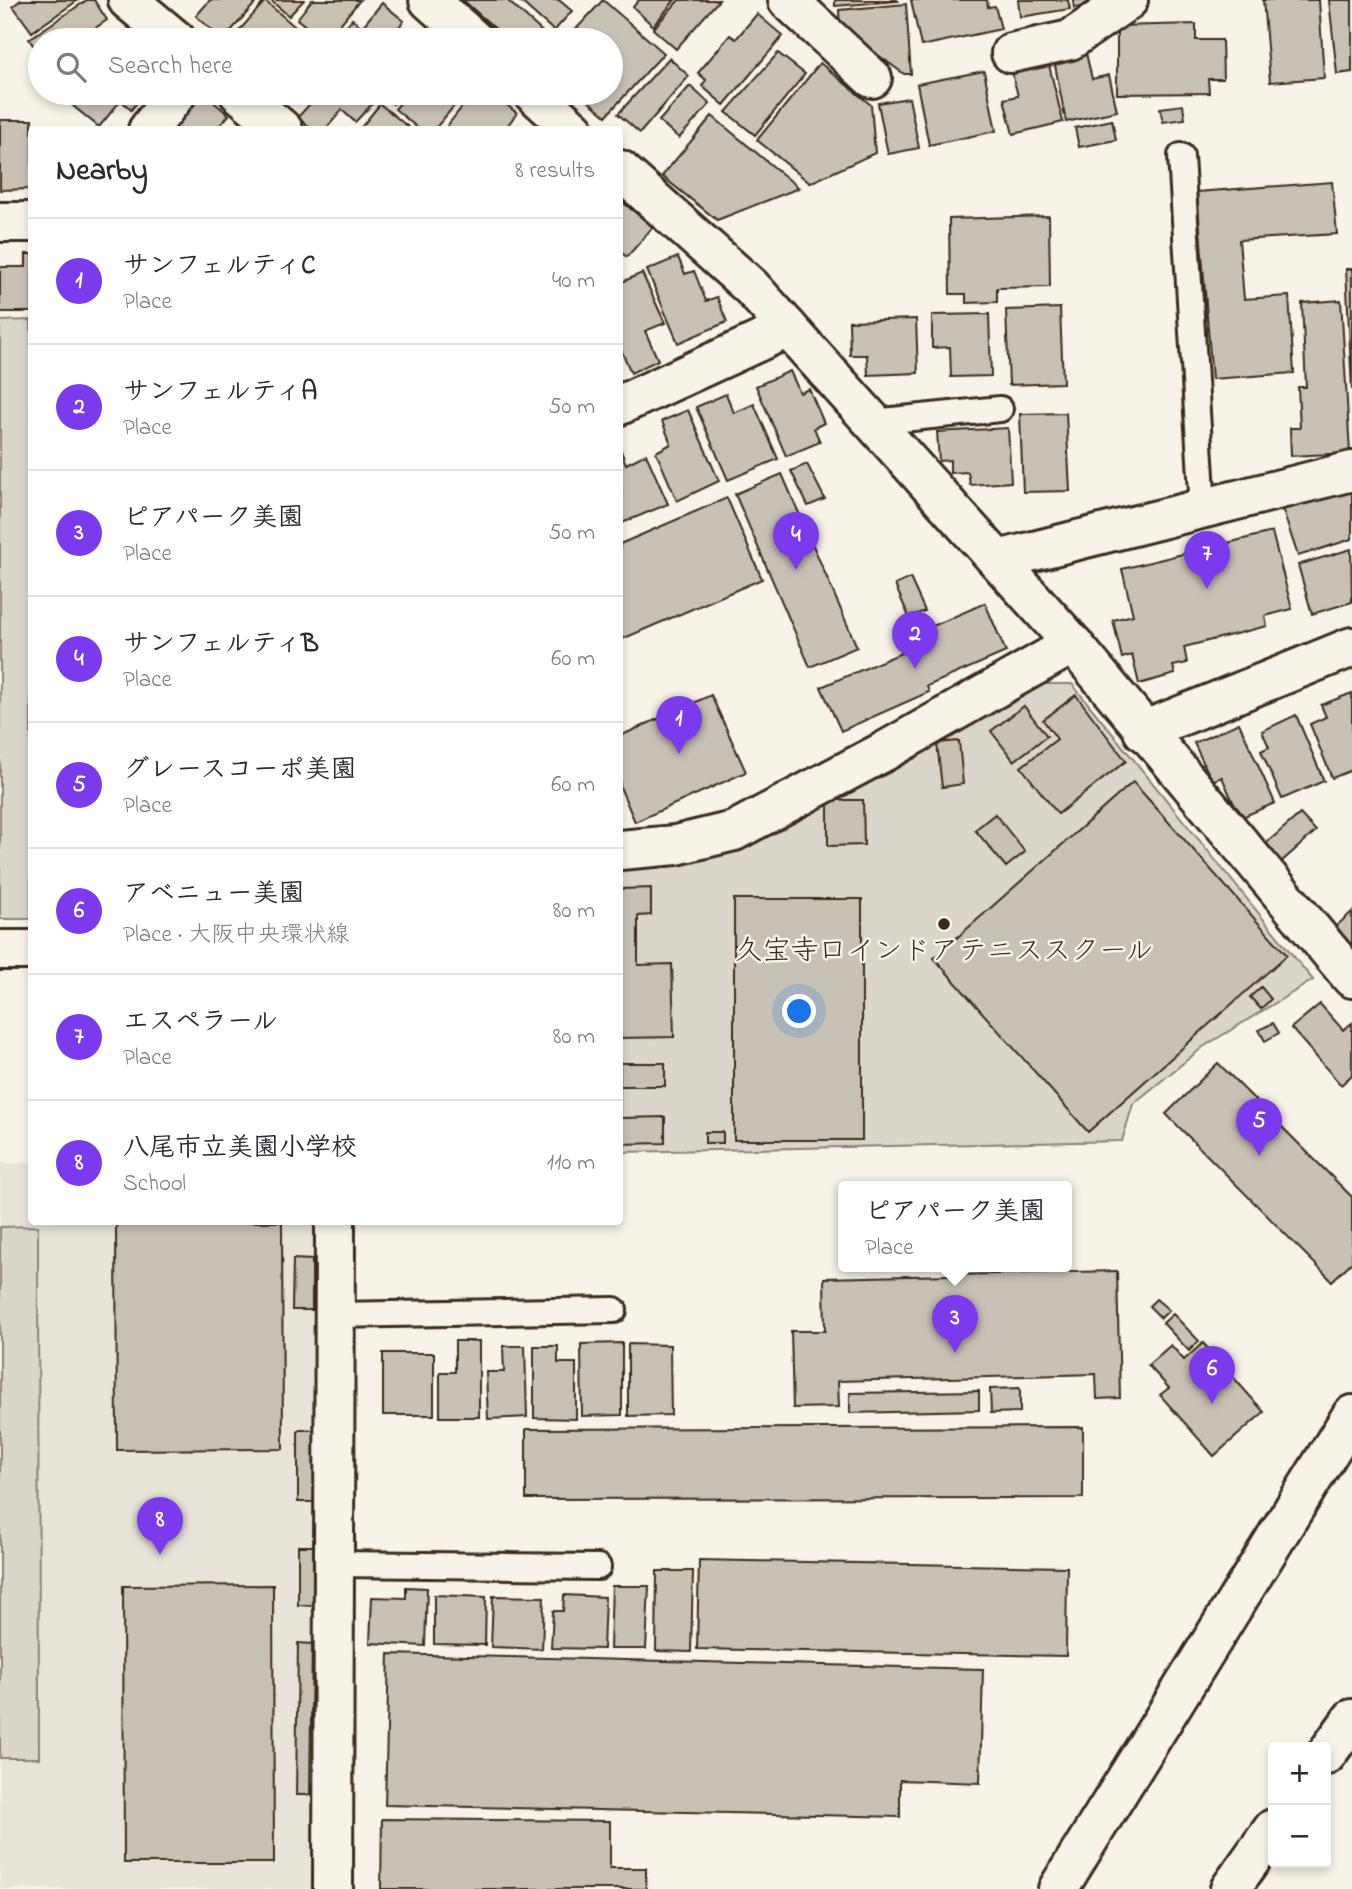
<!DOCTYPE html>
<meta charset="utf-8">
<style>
body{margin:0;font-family:"Indie Flower","Klee One",sans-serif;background:#f7f7f7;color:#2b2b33}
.controls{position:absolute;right:21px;bottom:21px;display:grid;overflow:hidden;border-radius:7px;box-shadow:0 4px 10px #0003}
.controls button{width:63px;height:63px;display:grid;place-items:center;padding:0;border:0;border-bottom:2px solid #e1e1e2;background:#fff;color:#2b2b33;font:35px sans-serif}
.you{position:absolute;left:800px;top:1012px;width:24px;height:24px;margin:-18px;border:5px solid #fff;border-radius:50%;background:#1a73e8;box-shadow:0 0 0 10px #1a73e833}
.badge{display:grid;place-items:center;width:46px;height:46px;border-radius:50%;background:#7c3aed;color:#fff;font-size:23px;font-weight:700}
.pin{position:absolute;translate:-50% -58px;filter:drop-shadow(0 2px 4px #0008)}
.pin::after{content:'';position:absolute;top:37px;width:24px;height:21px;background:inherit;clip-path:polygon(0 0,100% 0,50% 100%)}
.popup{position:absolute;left:838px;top:1181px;width:234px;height:91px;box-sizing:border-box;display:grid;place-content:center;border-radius:7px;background:#fff;filter:drop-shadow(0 2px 5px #0005);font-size:23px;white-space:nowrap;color:#7c7c81}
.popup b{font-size:26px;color:#2b2b33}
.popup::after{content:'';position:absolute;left:50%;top:100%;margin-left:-14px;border:14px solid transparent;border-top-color:#fff}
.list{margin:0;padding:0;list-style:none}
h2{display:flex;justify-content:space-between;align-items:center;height:91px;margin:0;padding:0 28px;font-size:30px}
h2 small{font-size:23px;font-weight:400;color:#7c7c81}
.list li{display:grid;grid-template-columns:46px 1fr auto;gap:21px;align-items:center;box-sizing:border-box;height:126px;padding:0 28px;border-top:2px solid #e1e1e2}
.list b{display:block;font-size:26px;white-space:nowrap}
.list p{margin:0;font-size:23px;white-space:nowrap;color:#7c7c81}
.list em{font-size:23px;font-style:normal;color:#7c7c81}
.icon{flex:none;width:38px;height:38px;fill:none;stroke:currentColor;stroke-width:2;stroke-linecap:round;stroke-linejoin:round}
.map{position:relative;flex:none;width:1352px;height:1889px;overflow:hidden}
.search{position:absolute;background:#fff;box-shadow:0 4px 10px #0003;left:28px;top:28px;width:595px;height:77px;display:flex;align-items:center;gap:18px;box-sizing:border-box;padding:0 24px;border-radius:38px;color:#7c7c81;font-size:26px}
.panel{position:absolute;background:#fff;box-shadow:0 4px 10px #0003;left:28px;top:126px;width:595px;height:1099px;border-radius:7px}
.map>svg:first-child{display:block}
.built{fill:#e9e4d9}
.green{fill:#dbd6cb;stroke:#8b8074;stroke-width:2}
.building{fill:#c8c1b6;stroke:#3b2a1e;stroke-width:2}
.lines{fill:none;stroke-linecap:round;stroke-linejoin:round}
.service-casing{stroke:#3b2a1e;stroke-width:30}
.minor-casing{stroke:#3b2a1e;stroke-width:44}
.primary-casing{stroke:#3b2a1e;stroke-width:44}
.service{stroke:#f7f3e8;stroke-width:24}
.minor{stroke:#f7f3e8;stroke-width:38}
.primary{stroke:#f7f3e8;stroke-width:38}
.poi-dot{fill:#3b2a1e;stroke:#f7f3e8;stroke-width:2.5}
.labels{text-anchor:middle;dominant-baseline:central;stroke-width:5;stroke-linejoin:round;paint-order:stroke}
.poi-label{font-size:28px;fill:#3b2a1e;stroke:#f7f3e8}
</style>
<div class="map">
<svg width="1352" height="1889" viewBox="0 0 1352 1889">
<rect width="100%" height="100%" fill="#f7f3e8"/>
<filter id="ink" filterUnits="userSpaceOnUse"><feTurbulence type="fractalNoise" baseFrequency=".0143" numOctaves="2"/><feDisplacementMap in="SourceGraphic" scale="14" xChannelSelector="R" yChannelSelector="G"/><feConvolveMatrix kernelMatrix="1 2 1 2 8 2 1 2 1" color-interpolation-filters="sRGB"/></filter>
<g filter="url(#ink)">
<polygon class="built" points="0,1163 31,1163 32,1222 320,1222 318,1889 0,1889"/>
<g class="green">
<polygon points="31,320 31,919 0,919 0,321"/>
<polygon points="1031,684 1072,684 1313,980 1203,1047 1133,1104 1122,1141 620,1152 620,868"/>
<polygon points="38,1226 39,1758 0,1758 0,1227"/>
</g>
<g class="building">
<polygon points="21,0 78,0 32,32 13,6"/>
<polygon points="87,0 94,0 107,20 91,31 98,40 40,40 40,55 29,39"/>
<polygon points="258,0 223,40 196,16 210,0"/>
<polygon points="270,0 304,0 289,16"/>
<polygon points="312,0 360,0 327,40 323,40 297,19"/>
<polygon points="463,0 507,0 548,37 545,40 508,40"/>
<polygon points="519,0 559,0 572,11 554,31"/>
<polygon points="603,0 664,53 606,116 579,93 611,93 611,40 566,40"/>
<polygon points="639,0 675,0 653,26 633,7"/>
<polygon points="679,0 719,0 676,49 653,29"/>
<polygon points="835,0 897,0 898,1 835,6"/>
<polygon points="911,0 987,0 988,7 995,6 1001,29 921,46"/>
<polygon points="1018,0 1068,0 1070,9 1020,17"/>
<polygon points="1073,0 1092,0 1089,6 1074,8"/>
<polygon points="1263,0 1319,0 1324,78 1270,82"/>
<polygon points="1329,0 1352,0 1352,72 1337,74"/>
<polygon points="265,1 300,31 292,40 231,40"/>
<polygon points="382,3 404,21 388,40 335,40 352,19 362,27"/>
<polygon points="906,4 911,74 904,74 840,27 839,10"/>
<polygon points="757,14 783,36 724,105 702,86 706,80 698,73 730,35 736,39"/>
<polygon points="1196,24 1196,40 1222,40 1223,79 1208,79 1209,93 1117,94 1117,26"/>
<polygon points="778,53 805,74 755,135 726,112"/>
<polygon points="1086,53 1092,79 1109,75 1117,111 1066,122 1054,60"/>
<polygon points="669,58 689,76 640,133 618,114"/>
<polygon points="1048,61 1063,122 1013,134 1004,99 1018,96 1011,69"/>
<polygon points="820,63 871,105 875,153 810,183 757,140"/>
<polygon points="984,71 996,131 929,145 917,84"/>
<polygon points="690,86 710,104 679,138 659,121"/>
<polygon points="57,93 145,93 131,110 121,100 99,127"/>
<polygon points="203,93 229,115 216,130 171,130"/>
<polygon points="273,93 291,93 283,102"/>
<polygon points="320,93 370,93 377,99 355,122 342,110 325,130 312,130 298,117"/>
<polygon points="380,93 403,93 393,104"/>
<polygon points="409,93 465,93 434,130 420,130 395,109"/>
<polygon points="473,93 491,93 517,113 504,130 444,130"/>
<polygon points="909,98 919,148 888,154 878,103"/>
<polygon points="380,104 412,130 359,130"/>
<polygon points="1183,105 1185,119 1163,122 1160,108"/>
<polygon points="712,116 799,188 717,220 662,176"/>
<polygon points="0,120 32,120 32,189 0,190"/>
<polygon points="1112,120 1116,140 1079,147 1075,128"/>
<polygon points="1332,182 1337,234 1239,240 1244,299 1289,296 1294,373 1212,379 1197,192"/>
<polygon points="620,200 653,227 627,257 623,254 620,258"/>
<polygon points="1049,216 1050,287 997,288 997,302 966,303 966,294 950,294 949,219"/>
<polygon points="26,254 32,254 32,312 0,312 0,267 26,267"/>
<polygon points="678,257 685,274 694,271 706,301 717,297 727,322 678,343 647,270"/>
<polygon points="1346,269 1352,269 1352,390"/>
<polygon points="642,273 665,323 645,331 658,360 631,373 620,347 620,283"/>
<polygon points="1341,300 1350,453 1291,456 1290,428 1300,428 1298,387 1306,387 1302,303"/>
<polygon points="1060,308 1063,383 1009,385 1006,310"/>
<polygon points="989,314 991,376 951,377 950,347 932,348 932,315"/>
<polygon points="916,319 918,373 868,375 867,355 850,355 849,321"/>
<polygon points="790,371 800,393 809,389 824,423 814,428 820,442 786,456 756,386"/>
<polygon points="726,394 734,413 754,404 778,459 728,480 696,407"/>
<polygon points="688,410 719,481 677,501 656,452 671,444 662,421"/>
<polygon points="1066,413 1070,491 1023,492 1020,414"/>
<polygon points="1008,428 1011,482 970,485 968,472 950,473 950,460 939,461 937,432"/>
<polygon points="620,448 626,464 646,454 668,504 622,523"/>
<polygon points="807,464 825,499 808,506 791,471"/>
<polygon points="782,474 857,647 810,667 735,494"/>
<polygon points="1346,481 1352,494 1352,539 1298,556 1280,502"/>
<polygon points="727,498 762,579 620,640 620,544"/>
<polygon points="1272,532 1292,609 1265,616 1267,626 1184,647 1187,663 1173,666 1175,674 1139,684 1132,655 1122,658 1113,620 1133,615 1122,569"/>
<polygon points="1351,549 1352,602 1312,614 1298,565"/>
<polygon points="910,578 925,611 909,617 895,585"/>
<polygon points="985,603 1006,652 927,686 929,692 841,731 821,687 906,651 901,640"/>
<polygon points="1352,693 1352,770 1332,778 1310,724 1326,717 1321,705"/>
<polygon points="711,695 746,772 635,822 620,787 620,736"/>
<polygon points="1076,695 1126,761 1058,814 1021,767 1057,739 1043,720"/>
<polygon points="1024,706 1047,736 1014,761 991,731"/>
<polygon points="1296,715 1324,781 1282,799 1261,751 1269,747 1262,731"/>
<polygon points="1239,723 1275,803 1240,818 1222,777 1212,781 1194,743"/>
<polygon points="959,741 963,784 942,787 937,743"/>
<polygon points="1133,782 1287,955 1088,1132 934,958"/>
<polygon points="828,800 863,800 864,845 828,846"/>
<polygon points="995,814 1025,852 1006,867 975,830"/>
<polygon points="1300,814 1316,831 1280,863 1264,845"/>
<polygon points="651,888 651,915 638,916 638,965 672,964 674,1037 620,1038 620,889"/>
<rect x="734" y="899" width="128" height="241"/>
<polygon points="1352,912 1352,946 1335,927"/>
<polygon points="1261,987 1271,999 1261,1009 1250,997"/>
<polygon points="1320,1004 1343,1030 1352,1023 1352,1075 1341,1085 1291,1028"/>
<polygon points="1273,1023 1279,1033 1265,1041 1259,1030"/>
<rect x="620" y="1063" width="45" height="23"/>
<polygon points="1218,1063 1352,1197 1352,1262 1332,1281 1166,1114"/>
<polygon points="665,1117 665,1143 620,1144 620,1118"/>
<rect x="705" y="1132" width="18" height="11"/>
<polygon points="116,1222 282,1222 283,1449 117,1450"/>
<polygon points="293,1259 312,1260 312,1310 292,1310"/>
<polygon points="1117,1271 1120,1398 1097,1399 1096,1374 838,1381 839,1407 793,1408 791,1331 825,1331 824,1278"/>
<polygon points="1156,1299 1169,1310 1161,1318 1149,1306"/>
<polygon points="1173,1314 1199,1341 1189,1351 1163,1323"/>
<polygon points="455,1341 479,1341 479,1417 440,1417 440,1372 455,1372"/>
<polygon points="622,1343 622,1415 582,1416 581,1344"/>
<polygon points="1203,1343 1264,1412 1214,1456 1160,1395 1169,1388 1148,1365 1171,1345 1184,1360"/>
<polygon points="628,1344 670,1345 671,1415 628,1416"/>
<polygon points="503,1346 525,1346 527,1417 488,1419 486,1372 504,1372"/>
<polygon points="534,1346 558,1346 558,1363 576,1363 576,1419 534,1418"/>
<rect x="383" y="1353" width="51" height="62"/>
<polygon points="1020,1388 1020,1412 991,1413 990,1389"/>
<polygon points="979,1391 979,1410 850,1413 850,1393"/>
<polygon points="1083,1427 1083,1498 526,1499 526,1429"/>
<rect x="298" y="1430" width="18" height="72"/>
<polygon points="298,1546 314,1546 313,1606 298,1605"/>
<polygon points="699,1560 1067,1567 1066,1656 697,1649"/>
<polygon points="657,1571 693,1571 691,1652 656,1651"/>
<polygon points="273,1585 274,1863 124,1863 123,1586"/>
<polygon points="612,1586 649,1586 646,1649 610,1649"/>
<polygon points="406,1587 427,1588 425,1646 370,1643 372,1597 406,1598"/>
<polygon points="434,1595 486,1597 485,1645 434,1644"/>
<polygon points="564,1595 605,1597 603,1649 551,1648 553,1611 563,1611"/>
<polygon points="493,1596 544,1597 542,1649 491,1647"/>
<polygon points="298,1643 312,1644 310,1795 296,1795"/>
<polygon points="389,1654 983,1669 980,1783 900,1780 900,1817 385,1805"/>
<polygon points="382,1819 610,1821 610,1868 646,1868 646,1889 381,1889"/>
</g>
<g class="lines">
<defs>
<g id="service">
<polyline points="1181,156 1203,508"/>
<polyline points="873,422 1000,409"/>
<polyline points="334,1315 614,1310"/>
<polyline points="334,1564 598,1567"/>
</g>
<g id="minor">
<polyline points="128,0 176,40"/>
<polyline points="429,0 474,40"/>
<polyline points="788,0 872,78"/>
<polyline points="1011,53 1070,40 1128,0"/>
<polyline points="239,93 283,130"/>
<polyline points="533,93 574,130"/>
<polyline points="148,130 177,93"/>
<polyline points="620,170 751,287 788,328 1073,644 1352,978"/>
<polyline points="0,222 32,222"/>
<polyline points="620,405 788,328"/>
<polyline points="998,560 1352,471"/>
<polyline points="1143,731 1352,647"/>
<polyline points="620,850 676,845 734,831 885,751 1073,644"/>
<polyline points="0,950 32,950"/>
<polyline points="333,1889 335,1222"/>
</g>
<g id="primary">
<polyline points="1326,1755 1352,1719"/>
<polyline points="1058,1889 1352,1415"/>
<polyline points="1230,1889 1273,1829"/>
</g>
</defs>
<use href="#service" class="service-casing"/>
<use href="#minor" class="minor-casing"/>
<use href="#primary" class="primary-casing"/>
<use href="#service" class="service"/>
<use href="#minor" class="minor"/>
<use href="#primary" class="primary"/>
</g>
</g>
<circle class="poi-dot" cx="944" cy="924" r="7"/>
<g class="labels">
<g class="poi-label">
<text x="944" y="952">久宝寺口インドアテニススクール</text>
</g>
</g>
</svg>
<div class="controls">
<button>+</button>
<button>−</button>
</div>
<div class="you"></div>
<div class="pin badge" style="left:679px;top:754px">1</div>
<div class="pin badge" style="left:915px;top:669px">2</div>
<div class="pin badge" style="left:955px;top:1353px">3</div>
<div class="popup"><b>ピアパーク美園</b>Place</div>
<div class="pin badge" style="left:796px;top:570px">4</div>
<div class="pin badge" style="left:1259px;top:1156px">5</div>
<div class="pin badge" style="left:1212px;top:1404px">6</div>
<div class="pin badge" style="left:1207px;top:589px">7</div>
<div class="pin badge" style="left:160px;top:1555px">8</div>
<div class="search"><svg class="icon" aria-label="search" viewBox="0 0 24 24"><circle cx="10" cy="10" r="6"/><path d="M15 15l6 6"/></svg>Search here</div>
<section class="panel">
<h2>Nearby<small>8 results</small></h2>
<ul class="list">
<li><span class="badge">1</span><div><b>サンフェルティC</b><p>Place</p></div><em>40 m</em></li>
<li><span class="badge">2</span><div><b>サンフェルティA</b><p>Place</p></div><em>50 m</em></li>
<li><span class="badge">3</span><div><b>ピアパーク美園</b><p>Place</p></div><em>50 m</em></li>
<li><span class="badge">4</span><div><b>サンフェルティB</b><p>Place</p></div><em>60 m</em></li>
<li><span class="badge">5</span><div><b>グレースコーポ美園</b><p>Place</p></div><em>60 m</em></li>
<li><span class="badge">6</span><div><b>アベニュー美園</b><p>Place · 大阪中央環状線</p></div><em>80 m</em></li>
<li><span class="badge">7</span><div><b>エスペラール</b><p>Place</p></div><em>80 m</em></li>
<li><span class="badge">8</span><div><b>八尾市立美園小学校</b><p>School</p></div><em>110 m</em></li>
</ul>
</section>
</div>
